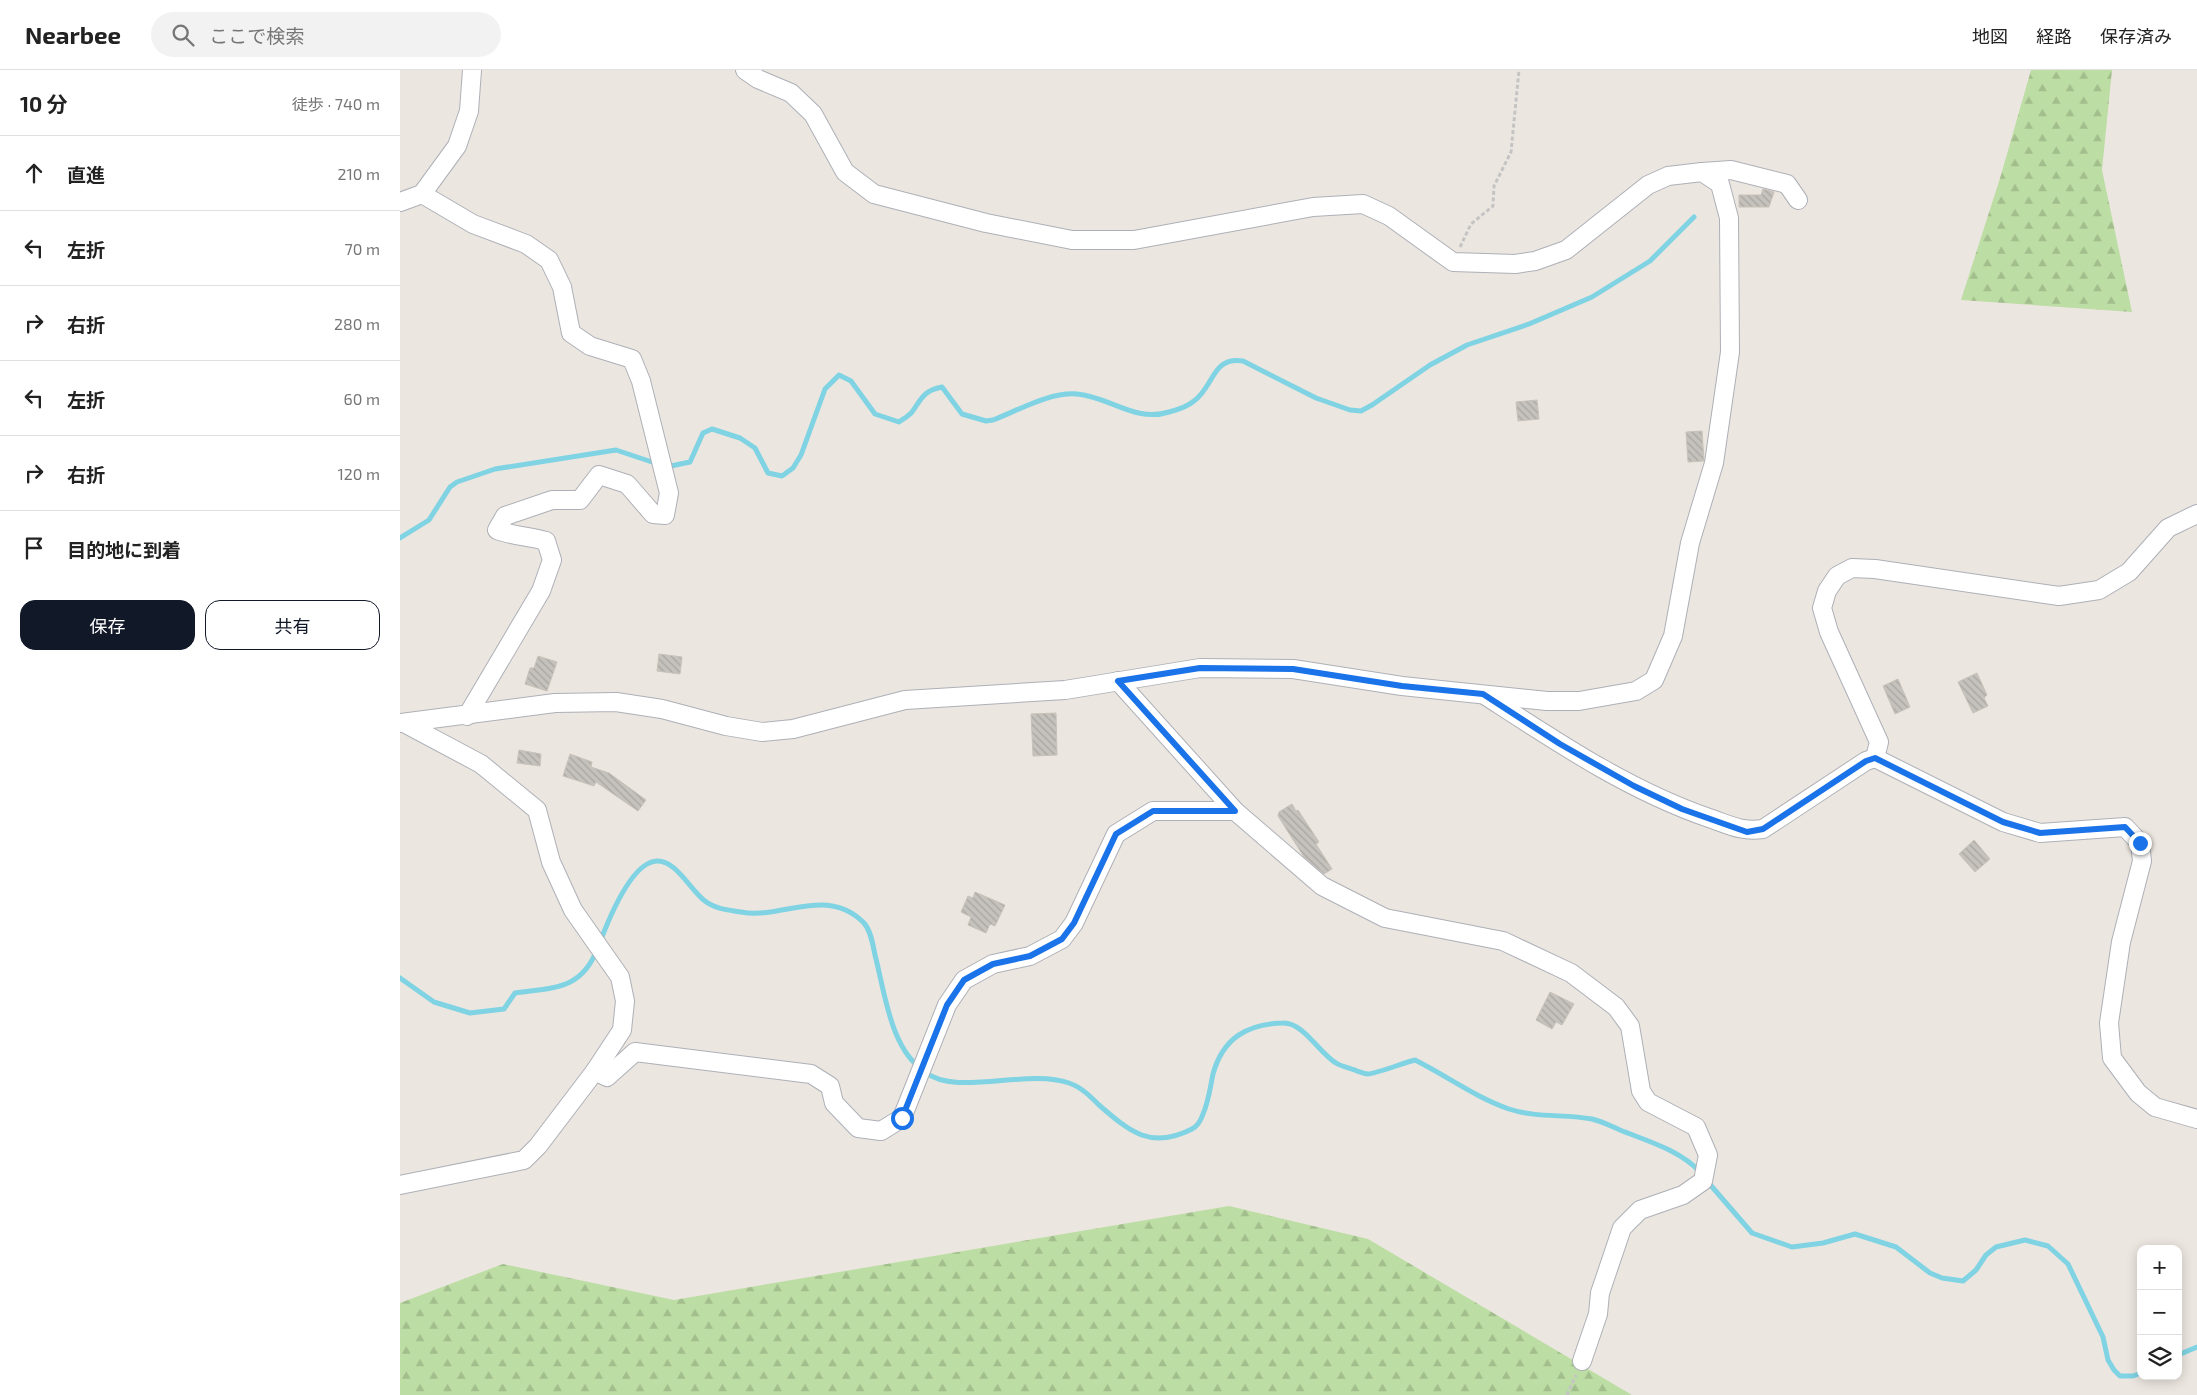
<!DOCTYPE html>
<html lang="ja">
<meta charset="utf-8">
<style>
body{margin:0;font-family:"Exo 2","Noto Sans JP",sans-serif;background:#f2f2f2;color:#222}
.controls{position:absolute;right:15px;bottom:15px;display:grid;overflow:hidden;border-radius:10px;box-shadow:0 2px 12px #0003}
.controls button{width:45px;height:45px;display:grid;place-items:center;padding:0;border:0;border-bottom:1px solid #e0e0e0;background:#fff;color:#222;font:25px sans-serif}
.stop{position:absolute;width:15px;height:15px;margin:-11px;border:4px solid #1a73e8;border-radius:50%;background:#fff}
.stop.end{background:#1a73e8;border-color:#fff;box-shadow:0 1px 5px #0008}
.list{margin:0;padding:0;list-style:none}
h2{display:flex;justify-content:space-between;align-items:center;height:65px;margin:0;padding:0 20px;font-size:21px}
h2 small{font-size:16px;font-weight:400;color:#767676}
.list li{display:grid;grid-template-columns:32px 1fr auto;gap:15px;align-items:center;box-sizing:border-box;height:75px;padding:0 20px;border-top:1px solid #e0e0e0}
.list b{display:block;font-size:19px;white-space:nowrap}
.list em{font-size:16px;font-style:normal;color:#767676}
.actions{display:flex;gap:10px;padding:15px 20px}
.actions a{flex:1;padding:11px 0;border:1px solid #111827;border-radius:15px;text-align:center;font-size:18px;color:#111827}
.actions .main{background:#111827;color:#fff}
.icon{flex:none;width:28px;height:28px;fill:none;stroke:currentColor;stroke-width:2;stroke-linecap:round;stroke-linejoin:round}
.map{position:relative;flex:none;width:1797px;height:1325px;overflow:hidden}
header{display:flex;align-items:center;gap:30px;box-sizing:border-box;height:70px;padding:0 25px;background:#fff;border-bottom:1px solid #e0e0e0}
header strong{font-size:24px}
nav{display:flex;gap:28px;margin-inline-start:auto;font-size:18px}
.search{width:350px;height:45px;background:#f2f2f2;display:flex;align-items:center;gap:12px;box-sizing:border-box;padding:0 18px;border-radius:28px;color:#767676;font-size:19px}
main{display:flex}
aside{flex:1;background:#fff}
.map>svg:first-child{display:block}
.forest{fill:url(#forest-firs)}
.lines{fill:none;stroke-linecap:round;stroke-linejoin:round}
.stream{stroke:#7fd3e3;stroke-width:5}
.building{fill:url(#building-back-hatch);stroke:#c8c2ba}
.minor-casing{stroke:#adb0b7;stroke-width:20}
.path{stroke:#c4c4c4;stroke-width:3;stroke-dasharray:4 2.5;stroke-linecap:butt}
.minor{stroke:#fff;stroke-width:18}
.route{stroke:#1a73e8;stroke-width:6}
</style>
<header>
<strong>Nearbee</strong>
<div class="search"><svg class="icon" aria-label="search" viewBox="0 0 24 24"><circle cx="10" cy="10" r="6"/><path d="M15 15l6 6"/></svg>ここで検索</div>
<nav><a>地図</a><a>経路</a><a>保存済み</a></nav>
</header>
<main>
<aside>
<h2>10 分<small>徒歩 · 740 m</small></h2>
<ul class="list">
<li><svg class="icon" aria-label="ahead" viewBox="0 0 24 24"><path d="M12 20V5M6 11l6-6 6 6"/></svg><div><b>直進</b></div><em>210 m</em></li>
<li><svg class="icon" aria-label="left" viewBox="0 0 24 24"><path d="M17 20v-9H6M10 6l-5 5 5 5"/></svg><div><b>左折</b></div><em>70 m</em></li>
<li><svg class="icon" aria-label="right" viewBox="0 0 24 24"><path d="M7 20v-9h11M14 6l5 5-5 5"/></svg><div><b>右折</b></div><em>280 m</em></li>
<li><svg class="icon" aria-label="left" viewBox="0 0 24 24"><path d="M17 20v-9H6M10 6l-5 5 5 5"/></svg><div><b>左折</b></div><em>60 m</em></li>
<li><svg class="icon" aria-label="right" viewBox="0 0 24 24"><path d="M7 20v-9h11M14 6l5 5-5 5"/></svg><div><b>右折</b></div><em>120 m</em></li>
<li><svg class="icon" aria-label="arrive" viewBox="0 0 24 24"><path d="M6 21V4h12l-3 4 3 4H6"/></svg><div><b>目的地に到着</b></div></li>
</ul>
<div class="actions"><a class="main">保存</a><a>共有</a></div>
</aside>
<div class="map">
<svg width="1797" height="1325" viewBox="0 0 1797 1325">
<defs>
<pattern id="forest-firs" width="22" height="20" patternUnits="userSpaceOnUse" patternTransform="scale(1.25)"><rect width="22" height="20" fill="#bcdda3"/><path d="M5 1l3.5 6h-7zM16 11l3.5 6h-7z" fill="#a2be8c"/></pattern>
<pattern id="building-back-hatch" width="6" height="6" patternUnits="userSpaceOnUse" patternTransform="scale(1.25)"><rect width="6" height="6" fill="#c5c1bc"/><path d="M-1 5l2 2M0 0l6 6M5-1l2 2" fill="none" stroke="#a9a6a2"/></pattern>
</defs>
<rect width="100%" height="100%" fill="#ece6e0"/>
<g class="forest">
<polygon points="1631,0 1712,0 1702,100 1732,242 1561,230 1601,105"/>
<polygon points="829,1136 968,1169 1232,1325 0,1325 0,1233 103,1194 274,1230"/>
</g>
<g class="lines">
<g class="stream">
<path d="M266,397L290,392L303,363L312,359L340,368L355,378L368,403L382,406L393,398L401,385L425,319L439,305L451,311L475,344L499,352C503,349 509,346 512,342C522,328 523,321 542,317L562,344L586,351L593,350C619,340 649,322 677,324C708,326 735,353 769,342C777,340 788,336 794,331C814,317 812,286 843,291L916,328L950,340L961,341L972,335L1030,295L1067,275L1129,254L1192,227L1250,191L1294,147"/>
<polyline points="0,468 29,450 50,417 57,412 95,399 216,380 258,394"/>
<path d="M200,872C208,851 231,792 257,791C276,790 291,821 305,831C315,839 329,840 341,842C382,850 427,815 464,853C471,861 473,875 475,885C484,919 490,973 518,996"/>
<path d="M0,908L34,932L70,943L104,939L115,923C153,917 180,921 197,880"/>
<path d="M525,1002C556,1027 628,998 669,1013C681,1017 690,1026 699,1035C730,1062 751,1080 792,1059C798,1056 801,1050 803,1044C809,1030 810,1018 813,1004C823,968 847,954 883,953C903,952 920,984 936,993C942,997 951,998 957,1001C960,1002 965,1004 968,1004C975,1004 1006,992 1015,990C1047,1006 1075,1027 1109,1039C1136,1048 1165,1044 1192,1049C1201,1051 1211,1056 1220,1060C1247,1071 1280,1080 1300,1102"/>
<polyline points="1307,1111 1352,1163 1392,1177 1423,1173 1455,1164 1496,1177 1530,1203 1542,1208 1563,1211 1576,1200 1586,1185 1596,1177 1625,1170 1648,1176 1668,1194 1703,1267 1708,1290 1714,1300 1720,1306 1733,1306 1741,1303"/>
<polyline points="1778,1285 1797,1277"/>
</g>
</g>
<g class="building">
<polygon points="1363,119 1374,122 1369,137 1339,137 1339,125 1361,125"/>
<polygon points="1137,330 1139,349 1118,351 1116,332"/>
<polygon points="1302,361 1304,391 1288,392 1286,362"/>
<polygon points="259,584 282,587 280,604 257,601"/>
<polygon points="138,586 157,592 147,621 125,614 130,598 134,598"/>
<polygon points="1577,603 1587,625 1584,628 1588,636 1573,643 1558,612"/>
<polygon points="1498,609 1510,637 1495,644 1483,616"/>
<polygon points="656,643 657,685 633,686 631,644"/>
<polygon points="119,680 141,684 140,696 117,693"/>
<polygon points="170,684 192,692 191,697 209,703 246,730 238,741 196,712 194,716 163,706"/>
<polygon points="892,734 896,741 898,740 919,772 916,774 932,799 924,804 904,787 878,746 879,742"/>
<polygon points="1574,770 1590,789 1575,802 1559,784"/>
<polygon points="575,822 605,835 595,856 590,854 586,863 568,855 571,847 561,842 568,826 573,828"/>
<polygon points="1150,922 1174,934 1162,955 1156,952 1152,959 1136,950"/>
</g>
<g class="lines">
<defs>
<g id="minor">
<polyline points="1302,102 1331,100 1387,114 1398,130"/>
<path d="M22,124L73,154L126,174L149,190L162,217L171,263L190,276L232,289L241,311L269,423L265,445L253,444L227,414L199,405L180,430H152L105,446L97,460C113,466 129,466 146,471L152,490L141,521L67,646"/>
<polyline points="0,132 22,124 57,76 69,41 72,0"/>
<polyline points="718,611 835,741 922,816 985,848 1103,871 1171,903 1216,937 1230,956 1241,1021 1248,1032 1296,1057 1308,1085 1303,1111 1283,1125 1240,1140 1222,1158 1200,1223 1198,1244 1182,1291"/>
<path d="M1086,626C1157,672 1228,720 1309,748C1330,755 1341,762 1363,759L1466,691L1475,688"/>
<polyline points="0,653 155,633 216,632 262,639 326,656 362,662 393,659 505,630 665,620 800,598 893,599 1002,616 1147,631 1179,631 1236,621 1254,610 1273,566 1290,473 1314,393 1330,282 1329,148 1320,114 1302,102 1268,106 1248,115 1166,180 1135,191 1115,194 1053,192 989,146 963,134 913,137 734,170 672,170 586,153 474,124 445,102 413,44 391,23 358,9 345,0"/>
<polyline points="1475,688 1603,752 1640,763 1725,757 1740,773 1742,791 1721,872 1709,953 1712,988 1738,1023 1755,1037 1797,1049"/>
<polyline points="1475,688 1479,672 1429,562 1422,538 1427,521 1437,506 1452,498 1475,499 1659,526 1699,520 1729,502 1768,458 1797,444"/>
<polyline points="195,1001 207,1007 235,982 411,1004 430,1016 434,1033 458,1058 481,1061 502,1048 547,935 564,910 593,894 630,886 662,869 674,853 716,764 753,741 835,741"/>
<polyline points="0,1115 124,1090 138,1076 195,1001 222,960 225,931 220,907 173,840 151,792 137,740 81,694 4,653"/>
</g>
</defs>
<use href="#minor" class="minor-casing"/>
<g class="path">
<polyline points="1060,177 1071,154 1093,136 1094,116 1111,82 1119,0"/>
<polyline points="1167,1325 1176,1305"/>
</g>
<use href="#minor" class="minor"/>
</g>
<g class="lines">
<polyline class="route" points="502,1048 547,935 564,910 593,894 630,886 662,869 674,853 716,764 753,741 835,741 718,611 800,598 893,599 1002,616 1083,624 1160,674 1234,716 1282,739 1347,762 1363,759 1466,691 1475,688 1603,752 1640,763 1725,757 1740,773"/>
</g>
</svg>
<div class="controls">
<button>+</button>
<button>−</button>
<button><svg class="icon" aria-label="layers" viewBox="0 0 24 24"><path d="M12 4l9 5-9 5-9-5zM3 14l9 5 9-5"/></svg></button>
</div>
<div class="stop" style="left:502px;top:1048px"></div>
<div class="stop end" style="left:1740px;top:773px"></div>
</div>
</main>
